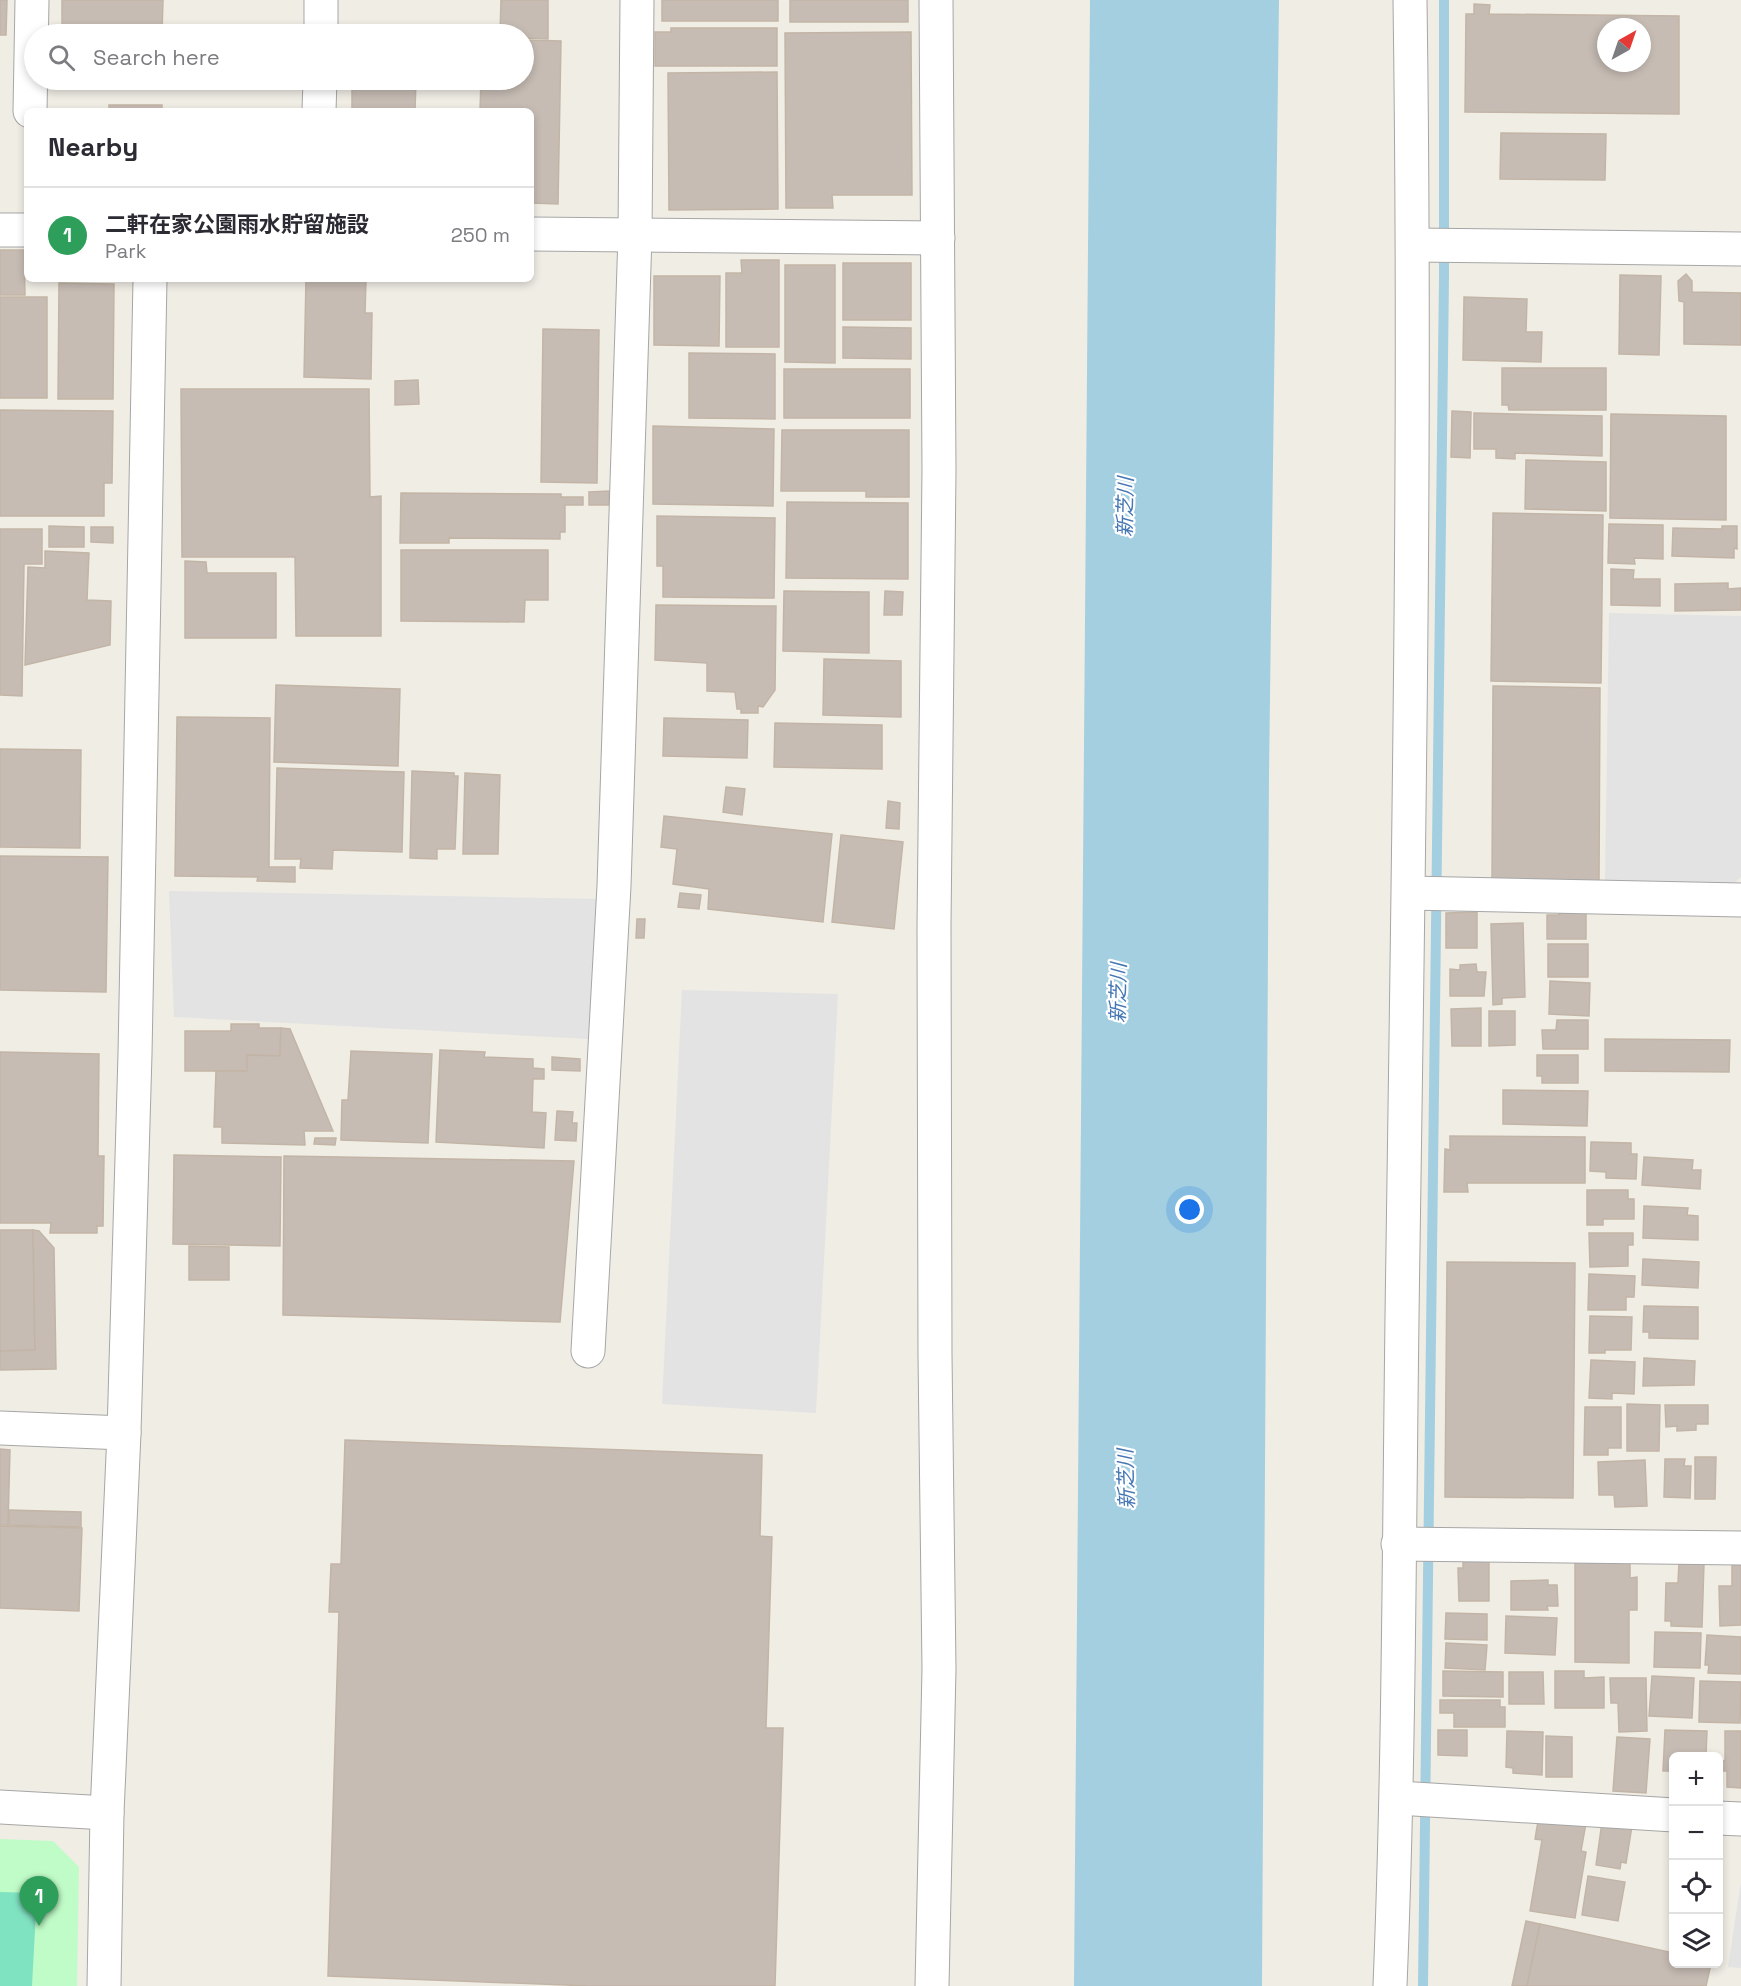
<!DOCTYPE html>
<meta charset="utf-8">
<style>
body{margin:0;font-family:"Space Grotesk","Noto Sans JP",sans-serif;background:#f2f2f3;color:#2b2b33}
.controls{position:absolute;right:18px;bottom:18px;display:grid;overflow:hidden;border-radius:9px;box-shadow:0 3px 9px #0003}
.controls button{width:54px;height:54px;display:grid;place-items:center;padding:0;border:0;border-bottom:2px solid #e1e1e2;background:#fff;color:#2b2b33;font:30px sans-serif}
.compass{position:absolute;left:1597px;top:18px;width:54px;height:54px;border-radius:50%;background:#fff;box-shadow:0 3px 9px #0003;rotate:40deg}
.you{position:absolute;left:1190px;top:1210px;width:21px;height:21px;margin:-15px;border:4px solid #fff;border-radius:50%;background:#1a73e8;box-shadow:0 0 0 9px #1a73e833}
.badge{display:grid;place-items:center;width:39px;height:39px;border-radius:50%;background:#ce0c00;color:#fff;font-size:20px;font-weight:700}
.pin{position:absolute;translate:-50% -50px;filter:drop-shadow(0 2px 3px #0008)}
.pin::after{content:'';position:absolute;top:32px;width:21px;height:18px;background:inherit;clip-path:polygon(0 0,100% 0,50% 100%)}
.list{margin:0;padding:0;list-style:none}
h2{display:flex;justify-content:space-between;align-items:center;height:78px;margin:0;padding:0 24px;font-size:26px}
h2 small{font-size:20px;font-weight:400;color:#7c7c81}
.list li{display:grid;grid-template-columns:39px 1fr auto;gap:18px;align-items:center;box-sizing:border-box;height:96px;padding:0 24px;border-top:2px solid #e1e1e2}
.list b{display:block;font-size:22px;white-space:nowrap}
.list p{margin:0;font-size:20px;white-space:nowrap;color:#7c7c81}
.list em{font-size:20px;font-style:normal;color:#7c7c81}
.icon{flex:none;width:33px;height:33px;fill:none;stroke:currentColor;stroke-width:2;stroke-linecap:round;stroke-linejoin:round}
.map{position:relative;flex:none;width:1741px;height:1986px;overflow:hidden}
.search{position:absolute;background:#fff;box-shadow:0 3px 9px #0003;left:24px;top:24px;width:510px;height:66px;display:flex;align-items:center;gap:15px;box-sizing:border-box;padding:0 21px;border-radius:33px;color:#7c7c81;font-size:22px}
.panel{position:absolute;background:#fff;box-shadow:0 3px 9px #0003;left:24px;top:108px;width:510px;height:174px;border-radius:9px}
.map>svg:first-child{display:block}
.park{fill:#c0fcc8}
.pitch{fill:#7fe3c2}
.parking{fill:#e3e3e3}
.water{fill:#a3cfe0}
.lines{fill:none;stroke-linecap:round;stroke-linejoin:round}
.stream{stroke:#a3cfe0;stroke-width:10}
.building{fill:#c6bcb4;stroke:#c3b5a6;stroke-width:1.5;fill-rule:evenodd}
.minor-casing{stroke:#a6a6a6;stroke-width:35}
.minor{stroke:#fff;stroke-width:33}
.labels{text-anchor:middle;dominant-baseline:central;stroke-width:4.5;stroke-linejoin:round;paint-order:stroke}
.water-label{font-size:20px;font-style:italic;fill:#4677b5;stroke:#fff}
</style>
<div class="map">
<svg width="1741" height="1986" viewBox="0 0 1741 1986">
<rect width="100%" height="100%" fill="#f0ede5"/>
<polygon class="park" points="0,1839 53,1841 79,1867 77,1986 0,1986"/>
<polygon class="pitch" points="0,1892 37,1893 32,1986 0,1986"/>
<g class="parking">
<polygon points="1609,613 1741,616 1741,877 1732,885 1605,883"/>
<polygon points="169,891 599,899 588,1039 174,1017"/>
<polygon points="682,990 838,994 816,1413 662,1404"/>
<polygon points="1741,1882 1741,1968 1728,1967"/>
</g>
<polygon class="water" points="1090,0 1279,0 1269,774 1262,1986 1074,1986"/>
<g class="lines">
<polyline class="stream" points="1423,1986 1444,277 1444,0"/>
</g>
<g class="building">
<polygon points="0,0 7,0 6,35 0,35"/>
<polygon points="62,0 163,0 162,34 62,34"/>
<polygon points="501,0 548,0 548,39 524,38 524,34 500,34"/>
<rect x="662" y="0" width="116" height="21"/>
<rect x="790" y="0" width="118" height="22"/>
<path d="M1474,4L1490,5L1489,14L1679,16V114L1465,112L1466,14H1474ZM1606,27H1642V63H1606Z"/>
<polygon points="671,28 777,28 777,66 655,66 655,32 671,32"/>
<polygon points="911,32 912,195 832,195 833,208 786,208 785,33"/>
<polygon points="524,40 561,41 558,204 531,203 531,111 480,111 481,80 524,80"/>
<polygon points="777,72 778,209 669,210 668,73"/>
<polygon points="352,80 416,80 415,111 352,111"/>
<rect x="109" y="105" width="53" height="6"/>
<polygon points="1501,133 1606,134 1605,180 1500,179"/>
<polygon points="0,250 24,250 25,295 0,295"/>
<polygon points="741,260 779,260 779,347 726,347 726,273 742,273"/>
<rect x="843" y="263" width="68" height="57"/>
<polygon points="785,265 835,265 835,363 785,362"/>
<polygon points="1686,274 1692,281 1692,292 1741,293 1741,345 1684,344 1684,302 1679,301 1678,281"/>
<polygon points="1620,275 1661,276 1659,355 1619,354"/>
<polygon points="654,276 720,276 719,346 654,345"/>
<polygon points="306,279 366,279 365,313 372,313 371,379 304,377"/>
<polygon points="59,283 114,284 113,399 58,399"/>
<rect x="0" y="297" width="47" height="101"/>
<polygon points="1464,297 1527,299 1526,332 1542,332 1541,362 1463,360"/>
<polygon points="843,327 911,328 911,359 843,358"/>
<polygon points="543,329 599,330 597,483 541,482"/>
<polygon points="689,353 775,354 775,419 689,418"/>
<polygon points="1502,368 1606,368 1606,410 1509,410 1508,405 1502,405"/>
<rect x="784" y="369" width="126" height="49"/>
<polygon points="418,380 419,404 395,405 395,381"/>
<polygon points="181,389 369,389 370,497 381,496 381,636 296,636 295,557 182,557"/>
<polygon points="0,410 113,411 112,483 104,483 104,516 0,516"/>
<polygon points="1452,411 1471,412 1470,458 1451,457"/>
<polygon points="1474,413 1602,416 1602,456 1515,453 1515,459 1496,458 1496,449 1474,449"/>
<polygon points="1611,414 1726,416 1726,520 1610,518"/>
<polygon points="653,426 774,429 773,506 653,504"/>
<polygon points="782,430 909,430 909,497 866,497 866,491 781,491"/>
<polygon points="1526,460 1606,462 1606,511 1525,509"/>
<polygon points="609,491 609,505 589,505 589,492"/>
<polygon points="401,493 561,494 561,497 583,497 583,505 565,505 565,532 560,532 560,539 449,538 449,543 400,543"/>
<polygon points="787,502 908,503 908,579 786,578"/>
<polygon points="1493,513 1603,515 1601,683 1491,681"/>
<polygon points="657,516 775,518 774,598 663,597 663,566 657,566"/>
<polygon points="1609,524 1663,525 1663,559 1634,558 1635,564 1608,563"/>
<polygon points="49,526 84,527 84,547 49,547"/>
<polygon points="1722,526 1737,526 1737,549 1734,548 1734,558 1672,556 1673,528 1722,529"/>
<polygon points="91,527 113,527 113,543 91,542"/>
<polygon points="0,529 42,529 42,564 24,564 22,696 0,695"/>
<polygon points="401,550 548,550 548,600 525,600 524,622 401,621"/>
<polygon points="45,551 89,553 87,600 111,601 110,645 25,665 28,567 45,568"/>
<polygon points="185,561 206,562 207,573 276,573 276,638 185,638"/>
<polygon points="1611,569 1634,570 1633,579 1660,579 1660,606 1611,605"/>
<polygon points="1728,583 1728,589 1741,588 1741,610 1675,611 1675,584"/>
<polygon points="784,591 869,592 869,653 783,651"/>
<polygon points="885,591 903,592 902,615 884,615"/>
<polygon points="656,605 776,606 775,690 763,707 758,706 758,713 741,713 741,709 737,709 735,692 707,691 707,663 655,660"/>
<polygon points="824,659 901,661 901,717 823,715"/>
<polygon points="276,685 400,689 398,766 274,762"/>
<polygon points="1493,686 1600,688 1599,883 1492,882"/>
<polygon points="177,717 270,718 269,867 295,867 295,882 257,881 258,877 175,876"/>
<polygon points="664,718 748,720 747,758 663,756"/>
<polygon points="775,723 882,725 882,769 774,767"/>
<polygon points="0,749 81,750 80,848 0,847"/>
<polygon points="277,768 404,772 402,852 333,850 332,869 300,868 301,859 275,859"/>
<polygon points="412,771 454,773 454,776 458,776 455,849 437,849 437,859 410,858"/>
<polygon points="465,773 500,775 498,854 463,854"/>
<polygon points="726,787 745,789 742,815 723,812"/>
<polygon points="888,801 900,803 899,829 886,828"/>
<polygon points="664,816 832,834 823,922 708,909 709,889 673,884 677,849 661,847"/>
<polygon points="841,835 903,842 894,929 832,922"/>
<polygon points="0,856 108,857 106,992 0,990"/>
<polygon points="680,893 701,895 699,909 678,907"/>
<polygon points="1559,908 1586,909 1586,939 1547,939 1547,915 1559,915"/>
<polygon points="1477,912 1477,948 1446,948 1446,913"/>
<polygon points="637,919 645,919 644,938 636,938"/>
<polygon points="1523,923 1525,997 1502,998 1502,1004 1493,1005 1491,924"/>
<rect x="1548" y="944" width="40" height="33"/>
<polygon points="1476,964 1477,972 1486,972 1484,996 1450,996 1450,969 1460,970 1460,965"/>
<polygon points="1550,981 1590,983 1589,1016 1549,1014"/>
<polygon points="1481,1008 1481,1046 1452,1046 1451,1009"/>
<polygon points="1489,1011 1515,1011 1515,1045 1489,1046"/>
<polygon points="1557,1020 1588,1020 1588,1049 1543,1049 1542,1030 1556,1030"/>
<polygon points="231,1024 259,1024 259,1028 281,1028 280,1056 247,1055 247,1071 185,1071 185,1031 231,1031"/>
<polygon points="281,1028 290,1029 333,1131 304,1131 305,1145 222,1143 222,1127 214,1127 216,1071 247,1071 247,1055 280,1056"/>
<polygon points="1605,1039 1730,1040 1729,1072 1605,1071"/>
<polygon points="440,1050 485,1052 484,1057 533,1059 533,1068 544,1069 544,1079 533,1079 532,1112 546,1113 544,1148 436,1142"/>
<polygon points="351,1051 432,1054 428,1143 341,1140 342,1100 348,1100"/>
<polygon points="0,1052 99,1054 98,1156 104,1156 103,1226 97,1226 97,1233 50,1233 51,1223 0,1223"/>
<polygon points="1537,1055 1578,1055 1578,1083 1542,1083 1542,1076 1537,1076"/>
<polygon points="552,1057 580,1059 580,1071 552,1070"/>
<polygon points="1503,1090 1588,1091 1587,1126 1503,1124"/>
<polygon points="557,1111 573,1112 572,1123 577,1123 576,1141 555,1140"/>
<polygon points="1450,1136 1585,1137 1585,1183 1467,1183 1468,1192 1444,1192 1445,1149 1450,1150"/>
<polygon points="315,1138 336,1138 335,1145 314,1144"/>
<polygon points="1591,1142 1631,1143 1631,1154 1637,1154 1636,1179 1606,1178 1606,1172 1590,1171"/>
<polygon points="174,1155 281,1157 280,1246 173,1244"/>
<polygon points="284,1156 574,1161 560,1322 283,1315"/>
<polygon points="1644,1157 1693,1160 1692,1170 1701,1170 1700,1189 1642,1185"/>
<polygon points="1587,1190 1628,1190 1628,1199 1634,1199 1634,1219 1603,1219 1603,1225 1587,1225"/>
<polygon points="1644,1206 1688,1208 1687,1215 1698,1216 1698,1240 1643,1238"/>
<polygon points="0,1230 33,1230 35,1350 0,1351"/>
<polygon points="33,1230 39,1231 54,1248 56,1369 0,1370 0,1351 35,1350"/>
<polygon points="1589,1233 1633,1233 1633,1245 1628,1245 1628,1266 1590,1267"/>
<polygon points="189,1246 229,1247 229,1280 189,1280"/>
<polygon points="1643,1259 1699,1262 1698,1288 1642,1285"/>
<polygon points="1447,1262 1575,1263 1573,1498 1445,1497"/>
<polygon points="1589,1274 1635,1276 1634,1297 1626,1297 1626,1310 1588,1310"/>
<polygon points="1644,1306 1698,1307 1698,1339 1649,1338 1649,1332 1643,1332"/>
<polygon points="1590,1316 1632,1317 1631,1350 1605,1350 1605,1353 1589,1353"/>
<polygon points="1644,1358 1695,1361 1694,1385 1643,1386"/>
<polygon points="1591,1360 1635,1362 1634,1394 1612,1393 1612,1399 1589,1398"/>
<polygon points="1627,1404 1660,1405 1659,1451 1627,1451"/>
<polygon points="1665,1405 1708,1405 1708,1424 1696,1424 1696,1430 1677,1431 1677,1426 1666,1427"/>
<polygon points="1585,1407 1621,1407 1621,1448 1608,1448 1608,1455 1584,1455"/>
<polygon points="345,1440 762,1455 760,1536 772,1537 766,1728 783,1728 775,1986 591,1986 328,1976 339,1612 329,1612 331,1564 341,1564"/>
<polygon points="0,1449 10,1450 8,1525 0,1525"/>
<polygon points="1695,1457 1716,1457 1715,1499 1695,1499"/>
<polygon points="1665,1459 1685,1459 1684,1466 1691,1466 1690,1498 1664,1497"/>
<polygon points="1645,1460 1647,1506 1615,1507 1614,1495 1599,1495 1598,1462"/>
<polygon points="9,1510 81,1512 81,1527 9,1525"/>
<polygon points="0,1526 82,1528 79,1611 0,1608"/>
<polygon points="1489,1560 1489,1601 1459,1601 1458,1568 1463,1568 1463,1561"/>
<polygon points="1575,1562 1630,1562 1630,1578 1637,1577 1637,1610 1629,1610 1629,1663 1575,1662"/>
<polygon points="1679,1562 1704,1563 1702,1627 1671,1626 1671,1621 1665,1621 1666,1583 1678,1583"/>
<polygon points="1732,1562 1741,1562 1741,1625 1720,1626 1719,1586 1732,1586"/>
<polygon points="1548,1580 1548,1585 1557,1585 1558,1606 1547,1606 1548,1610 1511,1610 1511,1581"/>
<polygon points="1446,1613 1487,1614 1487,1640 1445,1639"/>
<polygon points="1506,1616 1557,1618 1555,1655 1505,1653"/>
<polygon points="1655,1632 1701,1633 1700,1668 1654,1667"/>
<polygon points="1707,1635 1741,1637 1741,1674 1708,1673 1709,1665 1705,1665"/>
<polygon points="1446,1643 1487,1645 1485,1670 1445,1668"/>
<polygon points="1443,1671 1503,1672 1503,1697 1443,1696"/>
<polygon points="1555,1671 1584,1671 1584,1678 1604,1677 1604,1708 1555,1708"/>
<polygon points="1509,1672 1543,1672 1544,1704 1509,1704"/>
<polygon points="1652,1676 1694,1678 1692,1718 1649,1716"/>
<polygon points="1610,1678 1646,1678 1647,1731 1619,1732 1618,1703 1611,1703"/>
<polygon points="1700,1681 1741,1682 1740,1723 1699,1722"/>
<polygon points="1440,1700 1500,1700 1500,1707 1505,1707 1505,1727 1454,1727 1454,1713 1440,1713"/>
<polygon points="1438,1730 1467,1730 1467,1756 1438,1755"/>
<polygon points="1665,1730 1707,1731 1706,1756 1674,1756 1674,1771 1663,1771"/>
<polygon points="1507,1731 1543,1732 1542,1775 1513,1773 1513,1768 1506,1767"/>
<polygon points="1725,1731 1741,1731 1741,1788 1727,1787 1727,1771 1721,1771 1720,1760 1725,1761"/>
<polygon points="1546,1736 1572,1737 1572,1777 1546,1777"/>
<polygon points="1617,1737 1650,1739 1646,1793 1613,1791"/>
<polygon points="1539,1815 1586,1823 1581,1851 1586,1852 1575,1918 1530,1911 1542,1840 1535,1839"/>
<polygon points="1602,1822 1632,1826 1626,1863 1621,1862 1620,1869 1596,1865"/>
<polygon points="1588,1876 1625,1882 1618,1921 1582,1915"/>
<polygon points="1526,1921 1540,1924 1527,1986 1512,1986"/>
<polygon points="1540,1924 1674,1953 1674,1964 1711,1964 1706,1986 1527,1986"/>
</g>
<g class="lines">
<defs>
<g id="minor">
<polyline points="321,34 321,0"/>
<polyline points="30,111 32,0"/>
<polyline points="319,111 320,80"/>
<polyline points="0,230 27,230"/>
<polyline points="531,234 938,238"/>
<polyline points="1414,245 1741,249"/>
<polyline points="1409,893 1741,900"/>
<polyline points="588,1351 614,886 635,235 637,0"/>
<polyline points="0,1428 124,1433"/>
<polyline points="1398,1544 1741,1548"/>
<polyline points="1398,1798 1674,1815"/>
<polyline points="0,1807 107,1813"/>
<polyline points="1718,1818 1741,1819"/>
<polyline points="104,1986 107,1813 124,1433 135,1054 150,279"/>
<polyline points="932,1986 939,1669 935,1355 934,926 939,470 936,0"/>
<path d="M1390,1986C1400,1740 1399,1494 1403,1248C1409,832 1416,416 1410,0"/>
</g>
</defs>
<use href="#minor" class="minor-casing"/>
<use href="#minor" class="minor"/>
</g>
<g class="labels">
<g class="water-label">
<text transform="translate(1125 507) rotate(-89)">新芝川</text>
<text transform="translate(1118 993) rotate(-89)">新芝川</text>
<text transform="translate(1126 1479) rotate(-92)">新芝川</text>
</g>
</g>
</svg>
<div class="controls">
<button>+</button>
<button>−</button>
<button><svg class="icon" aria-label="locate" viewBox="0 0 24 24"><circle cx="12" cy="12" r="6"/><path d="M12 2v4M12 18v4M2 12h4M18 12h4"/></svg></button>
<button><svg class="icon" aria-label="layers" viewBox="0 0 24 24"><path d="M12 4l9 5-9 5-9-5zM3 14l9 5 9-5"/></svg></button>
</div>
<svg class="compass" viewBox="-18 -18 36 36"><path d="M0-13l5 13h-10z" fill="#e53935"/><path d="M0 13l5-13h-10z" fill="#7c7c81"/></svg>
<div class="you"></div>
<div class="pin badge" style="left:39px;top:1926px;background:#2e9e5b">1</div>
<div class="search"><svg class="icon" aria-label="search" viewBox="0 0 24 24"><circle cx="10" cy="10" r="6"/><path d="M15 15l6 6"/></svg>Search here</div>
<section class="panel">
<h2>Nearby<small></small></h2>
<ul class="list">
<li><span class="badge" style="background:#2e9e5b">1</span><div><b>二軒在家公園雨水貯留施設</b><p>Park</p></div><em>250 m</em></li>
</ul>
</section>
</div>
